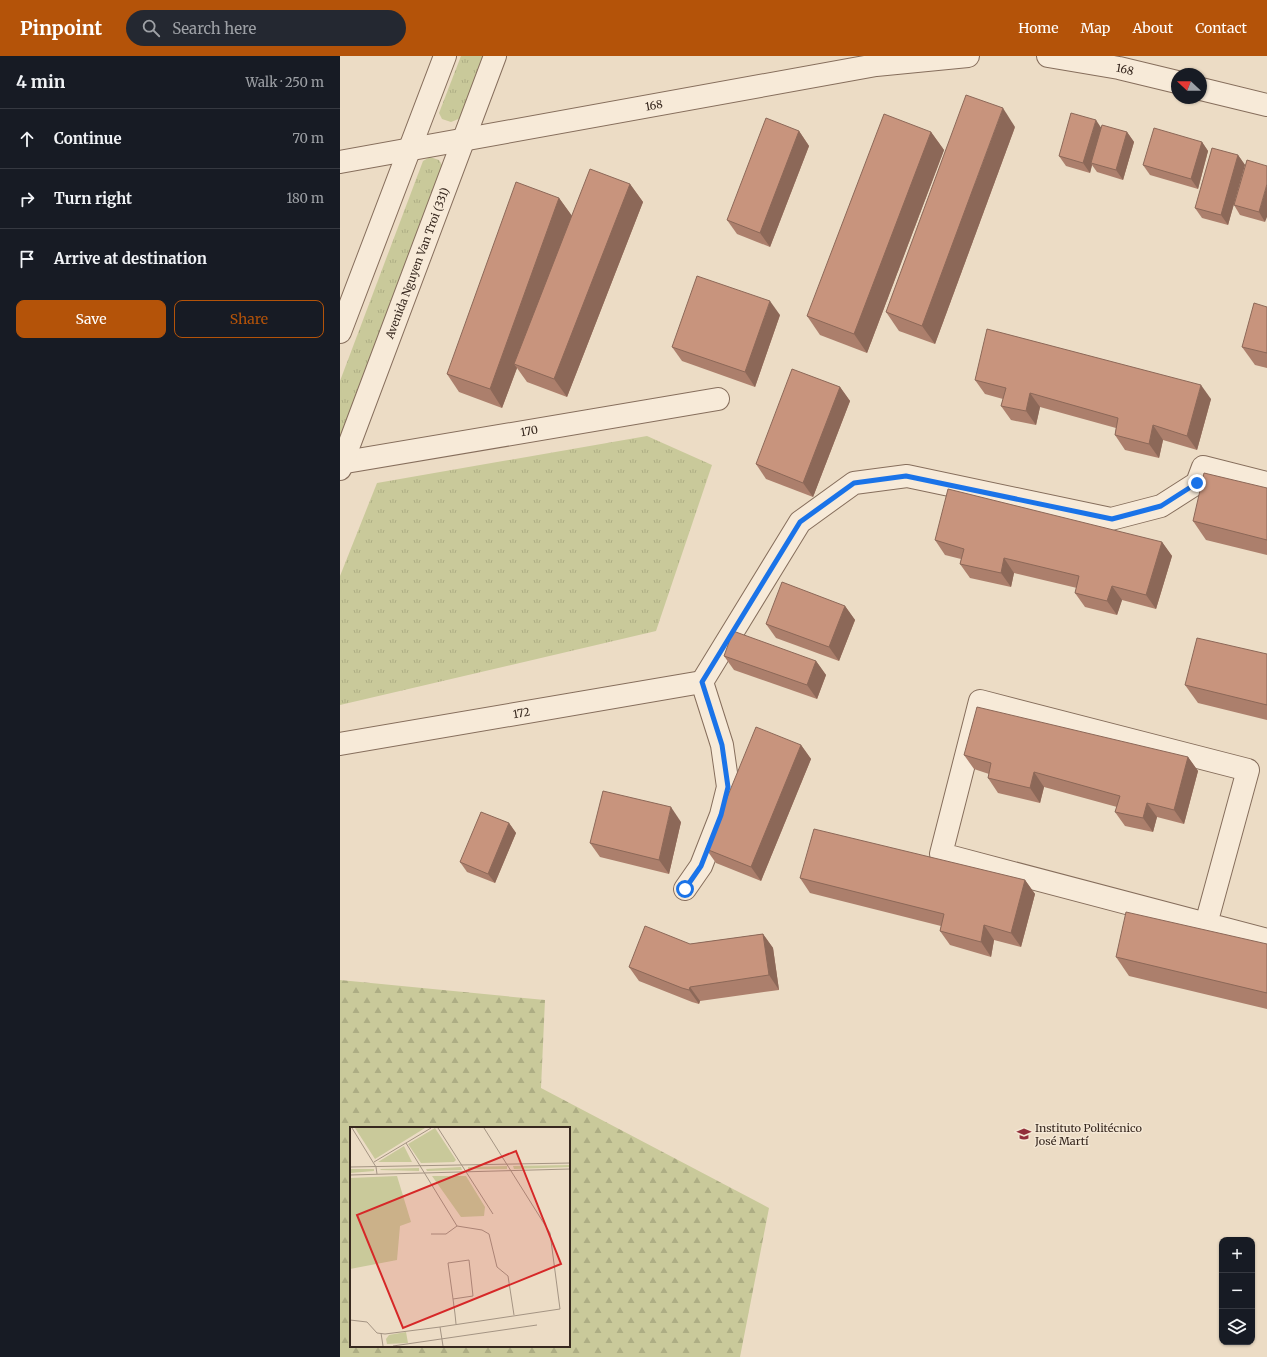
<!DOCTYPE html>
<meta charset="utf-8">
<style>
body{margin:0;font-family:Merriweather,serif;background:#242831;color:#f1f3f6}
.controls{position:absolute;right:12px;bottom:12px;display:grid;overflow:hidden;border-radius:8px;box-shadow:0 1px 3px #0004}
.controls button{width:36px;height:36px;display:grid;place-items:center;padding:0;border:0;border-bottom:1px solid #363941;background:#171b24;color:#f1f3f6;font:20px sans-serif}
.compass{position:absolute;left:831px;top:12px;width:36px;height:36px;border-radius:50%;background:#171b24;box-shadow:0 1px 3px #0004;rotate:292deg}
.stop{position:absolute;width:12px;height:12px;margin:-9px;border:3px solid #1a73e8;border-radius:50%;background:#fff}
.stop.end{background:#1a73e8;border-color:#fff;box-shadow:0 1px 4px #0008}
.list{margin:0;padding:0;list-style:none}
h2{display:flex;justify-content:space-between;align-items:center;height:52px;margin:0;padding:0 16px;font-size:17px}
h2 small{font-size:13px;font-weight:400;color:#9ea1a6}
.list li{display:grid;grid-template-columns:26px 1fr auto;gap:12px;align-items:center;box-sizing:border-box;height:60px;padding:0 16px;border-top:1px solid #363941}
.list b{display:block;font-size:15px;white-space:nowrap}
.list em{font-size:13px;font-style:normal;color:#9ea1a6}
.actions{display:flex;gap:8px;padding:12px 16px}
.actions a{flex:1;padding:9px 0;border:1px solid #b45309;border-radius:8px;text-align:center;font-size:14px;color:#b45309}
.actions .main{background:#b45309;color:#fff}
.icon{flex:none;width:22px;height:22px;fill:none;stroke:currentColor;stroke-width:2;stroke-linecap:round;stroke-linejoin:round}
.map{position:relative;flex:none;width:927px;height:1301px;overflow:hidden}
header{display:flex;align-items:center;gap:24px;box-sizing:border-box;height:56px;padding:0 20px;background:#b45309;color:#fff}
header strong{font-size:19px}
nav{display:flex;gap:22px;margin-inline-start:auto;font-size:14px}
.search{width:280px;height:36px;background:#242831;display:flex;align-items:center;gap:10px;box-sizing:border-box;padding:0 14px;border-radius:22px;color:#9ea1a6;font-size:15px}
main{display:flex}
aside{flex:1;background:#171b24}
.map>svg:first-child{display:block}
.grass{fill:url(#grass-tufts)}
.forest{fill:url(#forest-firs);fill-rule:evenodd}
.lines{fill:none;stroke-linecap:round;stroke-linejoin:round}
.minor-casing{stroke:#866e5c;stroke-width:24}
.minor{stroke:#f7ead8;stroke-width:22}
.wall{fill:#ac7f6c}
.shaded-wall{fill:#8c6858}
.building{fill:#c8947d;stroke:#8c6858}
.route{stroke:#1a73e8;stroke-width:5}
.labels{text-anchor:middle;dominant-baseline:central;stroke-width:3;stroke-linejoin:round;paint-order:stroke}
.street-label{font-size:11px;fill:#37281f;stroke:#f4e7d4}
.poi-label{font-size:11px;fill:#37281f;stroke:#f4e7d4;text-anchor:start}
.inset-road{fill:none;stroke:#a49483;stroke-width:1}
.view{fill:#d62828;fill-opacity:0.15;stroke:#d62828;stroke-width:2}
.inset-edge{fill:none;stroke:#37281f;stroke-width:2}
</style>
<header>
<strong>Pinpoint</strong>
<div class="search"><svg class="icon" aria-label="search" viewBox="0 0 24 24"><circle cx="10" cy="10" r="6"/><path d="M15 15l6 6"/></svg>Search here</div>
<nav><a>Home</a><a>Map</a><a>About</a><a>Contact</a></nav>
</header>
<main>
<aside>
<h2>4 min<small>Walk · 250 m</small></h2>
<ul class="list">
<li><svg class="icon" aria-label="ahead" viewBox="0 0 24 24"><path d="M12 20V5M6 11l6-6 6 6"/></svg><div><b>Continue</b></div><em>70 m</em></li>
<li><svg class="icon" aria-label="right" viewBox="0 0 24 24"><path d="M7 20v-9h11M14 6l5 5-5 5"/></svg><div><b>Turn right</b></div><em>180 m</em></li>
<li><svg class="icon" aria-label="arrive" viewBox="0 0 24 24"><path d="M6 21V4h12l-3 4 3 4H6"/></svg><div><b>Arrive at destination</b></div></li>
</ul>
<div class="actions"><a class="main">Save</a><a>Share</a></div>
</aside>
<div class="map">
<svg width="927" height="1301" viewBox="0 0 927 1301">
<defs>
<pattern id="grass-tufts" width="24" height="20" patternUnits="userSpaceOnUse"><rect width="24" height="20" fill="#c9c99a"/><path d="M3 7l-1-3M5 7V3M7 7l1-3M15 17l-1-3M17 17v-4M19 17l1-3" fill="none" stroke="#adad84"/></pattern>
<pattern id="forest-firs" width="22" height="20" patternUnits="userSpaceOnUse"><rect width="22" height="20" fill="#c9c99a"/><path d="M5 1l3.5 6h-7zM16 11l3.5 6h-7z" fill="#adad84"/></pattern>
</defs>
<rect width="100%" height="100%" fill="#ecdcc5"/>
<g class="grass">
<polygon points="121,0 145,0 121,62 111,66 102,63 99,57"/>
<polygon points="90,101 99,104 103,111 0,384 0,325 83,105"/>
<polygon points="307,380 372,409 316,575 0,649 0,520 37,427"/>
</g>
<path class="forest" d="M0,924L205,944L201,1032L429,1152L400,1301H0ZM11,1072H229V1290H11Z"/>
<g class="lines">
<defs>
<g id="minor">
<path id="s1" d="M708,0L779,12L837,26"/>
<polyline points="861,33 927,49"/>
<path id="s2" d="M0,106L536,9L628,0"/>
<polyline points="0,276 105,0"/>
<path id="s3" d="M0,407L378,343"/>
<path id="s4" d="M0,413L155,0"/>
<path id="s5" d="M0,688L362,626"/>
<polyline points="345,833 361,810 381,759 388,731 382,689 362,626 460,466 514,427 567,420 771,463 821,450 857,427 863,411 927,427"/>
<polyline points="866,868 908,714 640,645 601,798 927,884"/>
</g>
</defs>
<use href="#minor" class="minor-casing"/>
<use href="#minor" class="minor"/>
</g>
<g class="wall">
<polygon points="675,71 595,288 559,275 546,256"/>
<polygon points="761,71 787,76 794,86 783,124 757,116 752,109 750,117 726,110 719,100"/>
<polygon points="459,75 469,90 430,191 397,178 387,164"/>
<polygon points="591,76 604,94 527,297 480,279 467,260"/>
<polygon points="862,86 868,95 858,133 810,119 803,109"/>
<polygon points="898,99 905,109 888,169 862,162 855,152"/>
<polygon points="907,104 925,166 900,159 894,149"/>
<polygon points="290,128 303,146 227,341 187,326 177,312 162,352 119,336 107,318 219,142 232,160"/>
<polygon points="927,251 927,312 915,309 902,291"/>
<polygon points="440,259 415,331 342,305 332,291"/>
<polygon points="635,324 871,343 857,394 823,384 819,402 785,394 775,379 776,372 700,351 696,369 671,364 661,350 663,343 645,338"/>
<polygon points="500,331 510,345 473,441 426,423 416,408"/>
<polygon points="927,432 927,499 866,484 853,465"/>
<polygon points="595,484 822,486 832,500 816,553 782,544 777,559 745,551 735,537 737,532 674,517 671,531 630,522 620,508 621,503 605,499"/>
<polygon points="505,550 515,564 499,605 436,582 426,568"/>
<polygon points="927,598 927,664 858,647 845,629"/>
<polygon points="384,600 476,605 486,619 477,643 394,614"/>
<polygon points="461,689 471,703 421,825 376,807 366,793"/>
<polygon points="624,699 848,701 858,715 844,768 817,761 813,776 785,770 775,756 777,751 704,731 700,747 658,737 648,722 649,718 634,713"/>
<polygon points="341,766 329,818 260,801 250,787"/>
<polygon points="169,767 176,777 155,827 127,816 120,806"/>
<polygon points="460,822 685,824 695,838 681,891 654,884 651,901 610,889 600,875 601,870 470,837"/>
<polygon points="423,878 433,892 439,934 360,945 359,948 352,946 299,925 289,911 350,888"/>
<polygon points="927,888 927,953 789,920 776,901"/>
</g>
<g class="shaded-wall">
<polygon points="663,52 675,71 595,288 582,270"/>
<polygon points="756,64 762,73 751,107 752,109 750,117 743,107"/>
<polygon points="459,75 469,90 430,191 420,177"/>
<polygon points="591,76 604,94 527,297 514,278"/>
<polygon points="787,76 794,86 783,124 776,114"/>
<polygon points="862,86 868,95 858,133 851,123"/>
<polygon points="898,99 905,109 888,169 881,159"/>
<polygon points="290,128 303,146 227,341 214,323"/>
<polygon points="927,128 927,161 925,166 919,156"/>
<polygon points="219,142 232,160 174,308 177,312 162,352 150,333"/>
<polygon points="430,245 440,259 415,331 405,316"/>
<polygon points="861,329 871,343 857,394 847,380"/>
<polygon points="500,331 510,345 473,441 463,427"/>
<polygon points="690,337 700,351 696,369 686,355"/>
<polygon points="813,369 823,384 819,402 809,388"/>
<polygon points="822,486 832,500 816,553 806,539"/>
<polygon points="664,502 674,517 671,531 661,517"/>
<polygon points="772,530 782,544 777,559 767,545"/>
<polygon points="505,550 515,564 499,605 489,591"/>
<polygon points="476,605 486,619 477,643 467,629"/>
<polygon points="461,689 471,703 421,825 411,811"/>
<polygon points="848,701 858,715 844,768 834,754"/>
<polygon points="694,716 704,731 700,747 690,732"/>
<polygon points="807,747 817,761 813,776 803,762"/>
<polygon points="331,751 341,766 329,818 319,804"/>
<polygon points="169,767 176,777 155,827 148,818"/>
<polygon points="685,824 695,838 681,891 671,877"/>
<polygon points="644,869 654,884 651,901 641,886"/>
<polygon points="423,878 433,892 439,934 429,919"/>
<polygon points="350,931 360,945 359,948 349,934"/>
</g>
<g class="building">
<polygon points="626,39 663,52 582,270 546,256"/>
<polygon points="731,57 756,64 743,107 719,100"/>
<polygon points="544,58 591,76 514,278 467,260"/>
<polygon points="426,62 459,75 420,177 387,164"/>
<polygon points="762,69 787,76 776,114 751,107"/>
<polygon points="814,72 862,86 851,123 803,109"/>
<polygon points="872,92 898,99 881,159 855,152"/>
<polygon points="907,104 927,110 927,128 919,156 894,149"/>
<polygon points="250,113 290,128 214,323 174,308"/>
<polygon points="176,126 219,142 150,333 107,318"/>
<polygon points="357,220 430,245 405,316 332,291"/>
<polygon points="914,247 927,251 927,297 902,291"/>
<polygon points="647,273 861,329 847,380 813,369 809,388 775,379 778,362 690,337 686,355 661,350 666,332 635,324"/>
<polygon points="452,313 500,331 463,427 416,408"/>
<polygon points="864,417 927,432 927,484 853,465"/>
<polygon points="608,433 822,486 806,539 772,530 767,545 735,537 739,520 664,502 661,517 620,508 624,493 595,484"/>
<polygon points="442,526 505,550 489,591 426,568"/>
<polygon points="393,575 476,605 467,629 384,600"/>
<polygon points="857,582 927,598 927,649 845,629"/>
<polygon points="637,651 848,701 834,754 807,747 803,762 775,756 780,740 694,716 690,732 648,722 651,707 624,699"/>
<polygon points="416,671 461,689 411,811 366,793"/>
<polygon points="263,735 331,751 319,804 250,787"/>
<polygon points="141,756 169,767 148,818 120,806"/>
<polygon points="474,773 685,824 671,877 644,869 641,886 600,875 604,858 460,822"/>
<polygon points="786,856 927,888 927,937 776,901"/>
<polygon points="305,870 350,888 423,878 429,919 350,931 349,934 342,932 289,911"/>
</g>
<g class="lines">
<polyline class="route" points="345,833 361,810 381,759 388,731 382,689 362,626 460,466 514,427 566,420 772,463 821,450 857,427"/>
</g>
<defs>
<symbol id="school-bare" viewBox="-9 -9 18 18"><path d="M0-5L7-2L0 1L-7-2ZM-4 1L0 2.5L4 1V4Q0 6-4 4Z" fill="#922f3b" stroke="#f4e7d4" stroke-width="2.5" paint-order="stroke"/></symbol>
</defs>
<g fill-rule="evenodd">
<use href="#school-bare" x="674" y="1068" width="20" height="20"/>
</g>
<g class="labels">
<g class="street-label">
<text stroke="none"><textPath href="#s1" startOffset="78">168</textPath></text>
<text stroke="none"><textPath href="#s2" startOffset="319">168</textPath></text>
<text stroke="none"><textPath href="#s4" startOffset="220">Avenida Nguyen Van Troi (331)</textPath></text>
<text stroke="none"><textPath href="#s3" startOffset="192">170</textPath></text>
<text stroke="none"><textPath href="#s5" startOffset="184">172</textPath></text>
</g>
<g class="poi-label">
<text x="695" y="1072">Instituto Politécnico<tspan x="695" dy="13">José Martí</tspan></text>
</g>
</g>
<g transform="translate(10 1071)">
<rect width="220" height="220" fill="#ecdcc5"/>
<path d="M220,38V40L164,42L163,39ZM157,39V42H118V40ZM111,40L112,43L77,44L76,42ZM69,41V44L30,43L31,42ZM0,42H24V44L0,46ZM82,49H116L135,80L134,89L111,90ZM56,205L58,216L37,217L36,212L39,208Z" fill="#c9c99a"/>
<path d="M47,49L61,95L50,99L47,133L0,142V51Z" fill="#c9c99a"/>
<path d="M5,1H75L25,32Z" fill="#c9c99a"/>
<path d="M85,1L106,33L104,35L71,36L58,17ZM54,19L62,35H28Z" fill="#c9c99a"/>
<path class="inset-road" d="M2,1L26,40L27,47M88,1L143,87M134,1L200,106L210,182M56,16L107,99M24,35L81,1M0,40L220,36M0,48L220,42M81,107H96L107,99L132,103L139,107L147,140L158,149L164,188M103,172L123,169L119,133L98,136L103,172L105,187L106,197M0,193L17,195L27,206L35,207L90,200M31,206L33,219M43,219L187,198M93,219L90,200L210,182"/>
<path class="view" d="M166,24L211,137L53,201L7,88Z"/>
<rect width="220" height="220" class="inset-edge"/>
</g>
</svg>
<div class="controls">
<button>+</button>
<button>−</button>
<button><svg class="icon" aria-label="layers" viewBox="0 0 24 24"><path d="M12 4l9 5-9 5-9-5zM3 14l9 5 9-5"/></svg></button>
</div>
<svg class="compass" viewBox="-18 -18 36 36"><path d="M0-13l5 13h-10z" fill="#e53935"/><path d="M0 13l5-13h-10z" fill="#9ea1a6"/></svg>
<div class="stop" style="left:345px;top:833px"></div>
<div class="stop end" style="left:857px;top:427px"></div>
</div>
</main>
